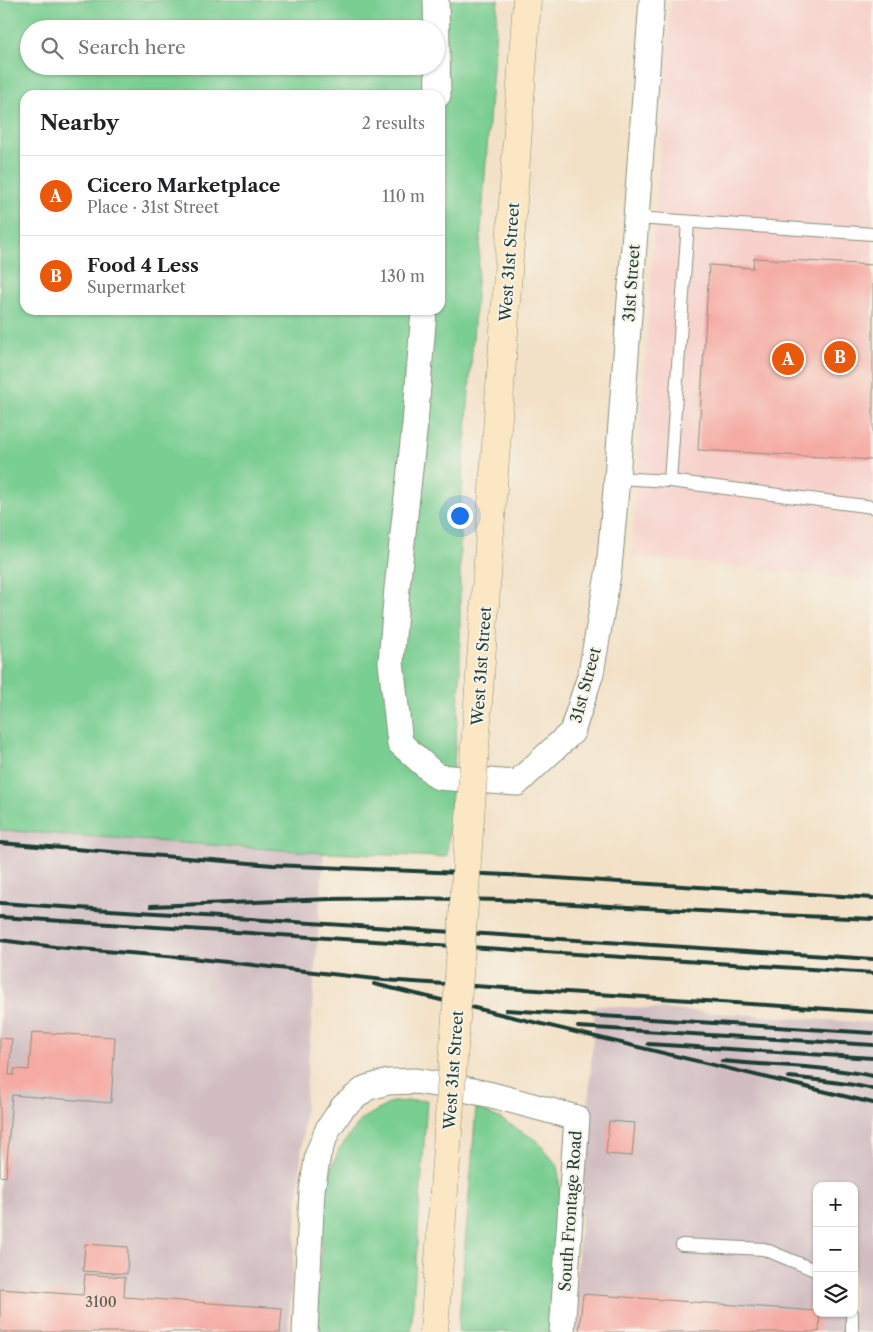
<!DOCTYPE html>
<meta charset="utf-8">
<style>
body{margin:0;font-family:"Libre Caslon Text",serif;background:#f6f6f6;color:#202124}
.controls{position:absolute;right:15px;bottom:15px;display:grid;overflow:hidden;border-radius:10px;box-shadow:0 1px 4px #0004}
.controls button{width:45px;height:45px;display:grid;place-items:center;padding:0;border:0;border-bottom:1px solid #e0e0e0;background:#fff;color:#202124;font:25px sans-serif}
.you{position:absolute;left:459px;top:515px;width:18px;height:18px;margin:-12px;border:4px solid #fff;border-radius:50%;background:#1a73e8;box-shadow:0 0 0 8px #1a73e833}
.badge{display:grid;place-items:center;width:32px;height:32px;border-radius:50%;background:#ea580c;color:#fff;font-size:16px;font-weight:700}
.pin{position:absolute;translate:-50% -50%;border:2px solid #fff;box-shadow:0 1px 5px #0006}
.list{margin:0;padding:0;list-style:none}
h2{display:flex;justify-content:space-between;align-items:center;height:65px;margin:0;padding:0 20px;font-size:21px}
h2 small{font-size:16px;font-weight:400;color:#757577}
.list li{display:grid;grid-template-columns:32px 1fr auto;gap:15px;align-items:center;box-sizing:border-box;height:80px;padding:0 20px;border-top:1px solid #e0e0e0}
.list b{display:block;font-size:19px;white-space:nowrap}
.list p{margin:0;font-size:16px;white-space:nowrap;color:#757577}
.list em{font-size:16px;font-style:normal;color:#757577}
.icon{flex:none;width:28px;height:28px;fill:none;stroke:currentColor;stroke-width:2;stroke-linecap:round;stroke-linejoin:round}
.map{position:relative;flex:none;width:873px;height:1332px;overflow:hidden}
.search{position:absolute;background:#fff;box-shadow:0 1px 4px #0004;left:20px;top:20px;width:425px;height:55px;display:flex;align-items:center;gap:12px;box-sizing:border-box;padding:0 18px;border-radius:28px;color:#757577;font-size:19px}
.panel{position:absolute;background:#fff;box-shadow:0 1px 4px #0004;left:20px;top:90px;width:425px;height:225px;border-radius:15px}
.map>svg:first-child{display:block}
.built{fill:#f7d0cb}
.industrial{fill:#d2bec2;fill-rule:evenodd}
.green{fill:#79ce92;stroke:#4c8663;fill-rule:evenodd}
.building{fill:#f5aba4}
.lines{fill:none;stroke-linecap:round;stroke-linejoin:round}
.lane-casing{stroke:#898f7e;stroke-width:14}
.street-casing{stroke:#898f7e;stroke-width:27}
.secondary-casing{stroke:#898f7e;stroke-width:29}
.lane{stroke:#fff;stroke-width:12}
.street{stroke:#fff;stroke-width:25}
.secondary{stroke:#fbe7c3;stroke-width:28}
.rail{stroke:#1f3d34;stroke-width:4}
.secondary-bridge-casing{stroke:#898f7e;stroke-width:29;stroke-linecap:butt}
.secondary-bridge{stroke:#fbe7c3;stroke-width:28}
.labels{text-anchor:middle;dominant-baseline:central;stroke-width:4;stroke-linejoin:round;paint-order:stroke}
.number-label{font-size:14px;fill:#545850}
.street-label{font-size:16px;fill:#1f3d34;stroke:#f7f3e8}
</style>
<div class="map">
<svg width="873" height="1332" viewBox="0 0 873 1332">
<rect width="100%" height="100%" fill="#f7f3e8"/>
<filter id="ink" filterUnits="userSpaceOnUse"><feTurbulence type="fractalNoise" baseFrequency=".02" numOctaves="2"/><feDisplacementMap in="SourceGraphic" scale="10" xChannelSelector="R" yChannelSelector="G"/><feConvolveMatrix kernelMatrix="1 2 1 2 8 2 1 2 1" color-interpolation-filters="sRGB"/></filter>
<filter id="wash" filterUnits="userSpaceOnUse"><feTurbulence type="fractalNoise" baseFrequency=".0096" numOctaves="4" result="noise"/><feDisplacementMap in="SourceGraphic" scale="20" xChannelSelector="R" yChannelSelector="G"/><feGaussianBlur stdDeviation="1.12" result="paint"/><feColorMatrix in="noise" values="0 0 0 0 0 0 0 0 0 0 0 0 0 0 0 0 0 1.4 0 .05"/><feComposite in="paint" operator="in"/></filter>
<g filter="url(#wash)">
<rect width="100%" height="100%" fill="#f3e1c7"/>
<polygon class="built" points="671,0 873,0 873,581 631,556"/>
<g class="industrial">
<polygon points="0,830 324,853 288,1332 0,1332"/>
<path d="M595,1005L873,1023V1332H573ZM817,1186H854V1313H817Z"/>
</g>
<g class="green">
<path d="M0,0H498L460,513V682L447,857L324,853L0,830ZM29,29H436V66H29ZM25,95H440V310H25Z"/>
<polygon points="427,1100 411,1332 315,1332 326,1183 339,1149 362,1119 392,1102"/>
<polygon points="476,1108 499,1118 536,1140 558,1166 560,1197 550,1332 458,1332"/>
</g>
<g id="blocks">
<g class="building">
<polygon points="754,258 873,265 873,460 698,450 709,265 753,268"/>
<polygon points="32,1032 115,1037 111,1103 12,1095 6,1177 0,1176 0,1038 12,1039 9,1075 14,1075 14,1069 29,1070"/>
<polygon points="609,1121 635,1123 632,1156 606,1154"/>
<polygon points="85,1244 128,1247 127,1274 83,1271"/>
<polygon points="85,1274 125,1277 124,1297 282,1308 280,1332 0,1332 0,1289 83,1295"/>
<polygon points="583,1294 817,1311 817,1313 820,1313 819,1332 579,1332"/>
</g>
</g>
</g>
<g filter="url(#ink)">
<use href="#blocks" fill-opacity="0" stroke="#898f7e" stroke-width="1"/>
<g class="lines">
<defs>
<g id="lane">
<polyline points="636,218 873,234"/>
<polyline points="617,478 670,481 873,507"/>
<polyline points="670,481 688,222"/>
<polyline points="682,1245 764,1249 817,1271"/>
<polyline points="852,1332 852,1313"/>
</g>
<g id="street">
<polyline points="436,0 438,95"/>
<polyline points="424,310 415,424 397,588 391,662 400,743 438,777 517,783 572,732 591,673 609,569 617,478 652,0"/>
<polyline points="305,1332 312,1191 318,1154 328,1129 343,1107 366,1088 388,1082 415,1081 449,1086 492,1095 577,1118 562,1332"/>
</g>
<polyline id="secondary" points="479,690 527,0"/>
</defs>
<use href="#lane" class="lane-casing"/>
<use href="#street" class="street-casing"/>
<use href="#secondary" class="secondary-casing"/>
<use href="#lane" class="lane"/>
<use href="#street" class="street"/>
<use href="#secondary" class="secondary"/>
<g class="rail">
<polyline points="0,843 273,865 508,875 873,898"/>
<polyline points="0,903 873,959"/>
<polyline points="151,906 330,899 412,898 500,900 754,914 873,919"/>
<polyline points="0,917 873,973"/>
<polyline points="0,940 55,947 191,958 384,980 873,1012"/>
<polyline points="374,984 873,1103"/>
<polyline points="506,1010 873,1033"/>
<polyline points="578,1027 873,1045"/>
<polyline points="648,1044 873,1058"/>
<path d="M722,1061C773,1066 823,1066 873,1076"/>
<path d="M789,1077C817,1080 845,1082 873,1089"/>
</g>
<defs>
<polyline id="secondary-bridge" points="434,1332 479,690"/>
</defs>
<use href="#secondary-bridge" class="secondary-bridge-casing"/>
<use href="#secondary-bridge" class="secondary-bridge"/>
</g>
</g>
<g class="labels">
<g class="number-label">
<text x="101" y="1302">3100</text>
</g>
<g class="street-label">
<text transform="translate(509 262) rotate(-86)">West 31st Street</text>
<text transform="translate(631 283) rotate(-86)">31st Street</text>
<text transform="translate(481 666) rotate(-86)">West 31st Street</text>
<text transform="translate(585 685) rotate(-75)">31st Street</text>
<text transform="translate(453 1070) rotate(-86)">West 31st Street</text>
<text transform="translate(570 1211) rotate(-86)">South Frontage Road</text>
</g>
</g>
</svg>
<div class="controls">
<button>+</button>
<button>−</button>
<button><svg class="icon" aria-label="layers" viewBox="0 0 24 24"><path d="M12 4l9 5-9 5-9-5zM3 14l9 5 9-5"/></svg></button>
</div>
<div class="you"></div>
<div class="pin badge" style="left:788px;top:359px">A</div>
<div class="pin badge" style="left:840px;top:357px">B</div>
<div class="search"><svg class="icon" aria-label="search" viewBox="0 0 24 24"><circle cx="10" cy="10" r="6"/><path d="M15 15l6 6"/></svg>Search here</div>
<section class="panel">
<h2>Nearby<small>2 results</small></h2>
<ul class="list">
<li><span class="badge">A</span><div><b>Cicero Marketplace</b><p>Place · 31st Street</p></div><em>110 m</em></li>
<li><span class="badge">B</span><div><b>Food 4 Less</b><p>Supermarket</p></div><em>130 m</em></li>
</ul>
</section>
</div>
